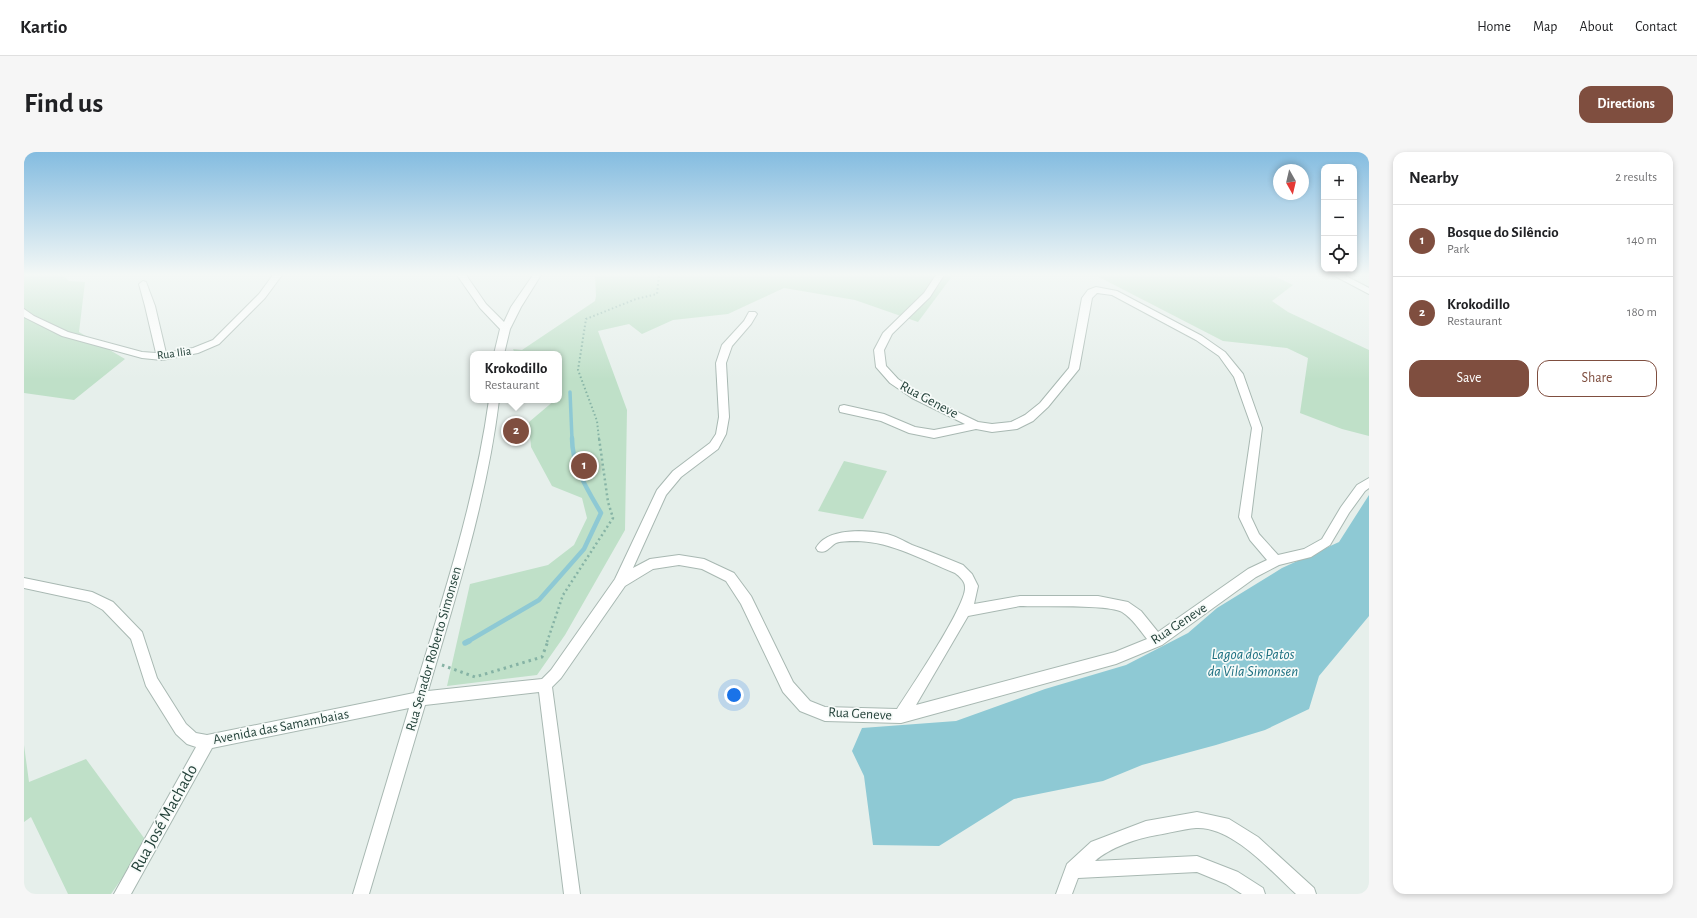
<!DOCTYPE html>
<meta charset="utf-8">
<style>
body{margin:0;font-family:"Alegreya Sans",sans-serif;background:#f6f6f6;color:#202124}
.controls{position:absolute;right:12px;top:12px;display:grid;overflow:hidden;border-radius:8px;box-shadow:0 2px 6px #0003}
.controls button{width:36px;height:36px;display:grid;place-items:center;padding:0;border:0;border-bottom:1px solid #e0e0e0;background:#fff;color:#202124;font:20px sans-serif}
.compass{position:absolute;left:1249px;top:12px;width:36px;height:36px;border-radius:50%;background:#fff;box-shadow:0 2px 6px #0003;rotate:172deg}
.you{position:absolute;left:710px;top:543px;width:14px;height:14px;margin:-10px;border:3px solid #fff;border-radius:50%;background:#1a73e8;box-shadow:0 0 0 6px #1a73e833}
.badge{display:grid;place-items:center;width:26px;height:26px;border-radius:50%;background:#7f4e3f;color:#fff;font-size:13px;font-weight:700}
.pin{position:absolute;translate:-50% -50%;border:2px solid #fff;box-shadow:0 1px 4px #0006}
.popup{position:absolute;left:446px;top:199px;width:92px;height:52px;box-sizing:border-box;display:grid;place-content:center;border-radius:8px;background:#fff;filter:drop-shadow(0 1px 3px #0005);font-size:13px;white-space:nowrap;color:#757577}
.popup b{font-size:15px;color:#202124}
.popup::after{content:'';position:absolute;left:50%;top:100%;margin-left:-8px;border:8px solid transparent;border-top-color:#fff}
.list{margin:0;padding:0;list-style:none}
h2{display:flex;justify-content:space-between;align-items:center;height:52px;margin:0;padding:0 16px;font-size:17px}
h2 small{font-size:13px;font-weight:400;color:#757577}
.list li{display:grid;grid-template-columns:26px 1fr auto;gap:12px;align-items:center;box-sizing:border-box;height:72px;padding:0 16px;border-top:1px solid #e0e0e0}
.list b{display:block;font-size:15px;white-space:nowrap}
.list p{margin:0;font-size:13px;white-space:nowrap;color:#757577}
.list em{font-size:13px;font-style:normal;color:#757577}
.actions{display:flex;gap:8px;padding:12px 16px}
.actions a{flex:1;padding:9px 0;border:1px solid #7f4e3f;border-radius:12px;text-align:center;font-size:14px;color:#7f4e3f}
.actions .main{background:#7f4e3f;color:#fff}
.icon{flex:none;width:22px;height:22px;fill:none;stroke:currentColor;stroke-width:2;stroke-linecap:round;stroke-linejoin:round}
.map{position:relative;flex:none;width:1345px;height:742px;overflow:hidden;border-radius:12px}
header{display:flex;align-items:center;gap:24px;box-sizing:border-box;height:56px;padding:0 20px;background:#fff;border-bottom:1px solid #e0e0e0}
header strong{font-size:19px}
nav{display:flex;gap:22px;margin-inline-start:auto;font-size:14px}
.intro{display:flex;align-items:center;justify-content:space-between;box-sizing:border-box;height:96px;padding:0 24px}
h1{margin:0;font-size:28px}
.button{padding:10px 18px;border-radius:12px;background:#7f4e3f;color:#fff;font-size:14px;font-weight:700}
main{display:flex;gap:24px;padding:0 24px}
aside{flex:1;background:#fff;border-radius:12px;box-shadow:0 2px 6px #0003}
.map>svg:first-child{display:block}
.green{fill:#bfe0c8}
.water{fill:#8ec9d4}
.lines{fill:none;stroke-linecap:round;stroke-linejoin:round}
.stream-far2{stroke:#8ec9d4;stroke-width:3.5}
.stream-far1{stroke:#8ec9d4;stroke-width:4.5}
.stream{stroke:#8ec9d4;stroke-width:5.5}
.minor-casing{stroke:#a8b8b2;stroke-width:2}
.path-far2{stroke:#86b3a5;stroke-width:2;stroke-dasharray:1.5 2.5;stroke-linecap:butt}
.path-far1{stroke:#86b3a5;stroke-width:2.5;stroke-dasharray:2 3;stroke-linecap:butt}
.path{stroke:#86b3a5;stroke-width:3;stroke-dasharray:2.5 4;stroke-linecap:butt}
.minor{fill:#fff;fill-rule:evenodd}
.labels{text-anchor:middle;dominant-baseline:central;stroke-width:3.5;stroke-linejoin:round;paint-order:stroke}
.far-street-label{font-size:12px;fill:#24423a;stroke:#f7fbf9}
.street-label{font-size:14px;fill:#24423a;stroke:#f7fbf9}
.water-label{font-size:15px;font-style:italic;fill:#1c6f80;stroke:#f7fbf9}
.near-street-label{font-size:17px;fill:#24423a;stroke:#f7fbf9}
</style>
<header>
<strong>Kartio</strong>
<nav><a>Home</a><a>Map</a><a>About</a><a>Contact</a></nav>
</header>
<div class="intro"><h1>Find us</h1><a class="button">Directions</a></div>
<main>
<div class="map">
<svg width="1345" height="742" viewBox="0 0 1345 742">
<rect width="100%" height="100%" fill="#e6efeb"/>
<g class="green">
<polygon points="0,123 38,123 45,129 61,130 55,180 101,207 50,248 0,241"/>
<polygon points="571,123 929,123 894,170 831,148 760,136 704,162 649,168 618,182 605,172 574,179 603,258 601,378 541,483 513,523 423,534 446,432 524,413 550,393 563,366 558,346 528,334 507,295 505,270 531,248 535,248 536,243 535,242 535,202 491,202 489,197 498,198 571,149 572,144"/>
<polygon points="1071,123 1248,123 1269,133 1248,149 1264,160 1345,198 1345,284 1318,277 1276,261 1284,206 1263,196 1199,189"/>
<polygon points="820,309 863,319 839,367 794,359"/>
<polygon points="0,593 5,630 62,607 123,690 87,742 44,742 7,665 0,670"/>
</g>
<polygon class="water" points="1345,343 1345,464 1295,524 1285,557 1241,578 1192,593 1118,613 1079,629 990,647 915,694 849,693 840,624 828,599 838,576 932,569 1021,537 1102,513 1164,481 1193,456 1258,416 1315,390"/>
<g class="lines">
<polyline class="stream-far2" points="546,240 548,287"/>
<path class="stream-far1" d="M443,490L515,448L560,397L577,361C563,337 548,314 548,286"/>
<polyline class="stream" points="441,491 445,489"/>
<defs>
<g id="minor">
<polygon points="249,123 258,123 241,146 195,192 174,201 138,208 118,206 38,184 0,165 0,157 10,164 44,180 118,200 132,201 121,154 115,132 119,129 122,130 131,154 142,201 169,196 189,188 235,142"/>
<polygon points="433,123 442,123 462,152 480,170 487,155 509,123 517,123 497,155 486,177 480,202 470,202 476,177 456,156"/>
<path d="M912,123H920L906,145L868,182L860,198L862,214L874,227L896,242L954,270L968,272L987,270L1001,263L1016,251L1045,216L1058,146L1064,138L1072,135L1093,139L1178,184L1201,200L1219,222L1238,276L1227,365L1235,382L1254,403L1280,397L1298,387L1317,355L1333,333L1345,326V336L1341,339L1325,361L1306,393L1287,405L1255,413L1232,425L1138,493L1092,512L877,571L801,569L776,559L759,540L717,452L702,429L678,417L655,413L629,417L601,434L537,526L528,535L556,742H540L515,540L401,553L345,742H329L385,556L188,596L107,742H90L172,595L163,592L152,582L122,534L107,487L79,458L65,450L0,436V426L68,440L89,450L118,480L133,526L162,572L172,581L183,583L390,541C419,445 451,349 465,248H475C463,348 432,443 404,539L518,527L527,518L591,427L633,338L649,319L686,291L692,282L695,265L692,211L698,193L720,169L725,160H731L733,162L727,172L708,194L702,211L705,265L702,282L694,297L657,325L642,343L609,416L626,407L655,403L680,407L710,421L727,444L769,530L786,549L801,555L873,557C886,537 943,453 941,435C941,429 935,424 931,421C899,408 868,390 834,389C828,389 817,389 812,391C805,395 803,402 794,399L792,396C803,375 842,378 863,382C871,384 880,389 888,393C905,399 922,406 939,413L948,422L954,434L950,452L996,444H1074L1104,450L1117,459L1134,480L1224,417L1243,408L1226,388L1215,365L1228,276L1210,225L1195,204L1172,188L1088,143L1073,141L1068,146L1055,217L1024,255L1009,269L993,277L968,280L952,277L910,286L885,281L857,269L816,260L815,257L816,254L820,253L860,262L891,275L910,278L941,272L888,246L866,231L852,215L850,198L859,181L900,141ZM996,454C1016,455 1084,452 1098,460C1109,467 1115,477 1123,487L1091,500L892,553L944,464Z"/>
<polygon points="1309,123 1320,123 1345,136 1345,142"/>
<path d="M1173,660L1205,667L1234,685L1290,736L1292,742H1272C1247,719 1208,674 1172,676C1159,677 1145,681 1133,683C1114,686 1085,696 1071,709L1173,704L1214,720L1239,736L1241,742H1218L1202,732L1173,720L1054,726L1048,742H1032L1043,712L1067,690L1122,669Z"/>
</g>
</defs>
<use href="#minor" class="minor-casing"/>
<polyline class="path-far2" points="575,287 573,269 554,218 562,167 612,147 633,142 635,123"/>
<polyline class="path-far1" points="523,490 539,443 589,366 584,350 575,286"/>
<polyline class="path" points="418,513 451,525 518,505 524,489"/>
<use href="#minor" class="minor"/>
</g>
<linearGradient id="sky" x2="0" y2="1"><stop stop-color="#84bce0"/><stop offset="0.54" stop-color="#f4f8f6"/><stop offset="1" stop-color="#f4f8f6" stop-opacity="0"/></linearGradient>
<rect width="1345" height="227" fill="url(#sky)"/>
<g class="labels">
<g class="far-street-label">
<text transform="translate(150 201) rotate(-8)">Rua Ilia</text>
</g>
<g class="street-label">
<text transform="translate(905 248) rotate(28)">Rua Geneve</text>
<text transform="translate(1155 472) rotate(-33)">Rua Geneve</text>
<text transform="translate(410 497) rotate(-74)">Rua Senador Roberto Simonsen</text>
<text transform="translate(836 562) rotate(3)">Rua Geneve</text>
<text transform="translate(257 575) rotate(-11)">Avenida das Samambaias</text>
</g>
<g class="water-label">
<text x="1229" y="502">Lagoa dos Patos<tspan x="1229" dy="17">da Vila Simonsen</tspan></text>
</g>
<g class="near-street-label">
<text transform="translate(140 666) rotate(-61)">Rua José Machado</text>
</g>
</g>
</svg>
<div class="controls">
<button>+</button>
<button>−</button>
<button><svg class="icon" aria-label="locate" viewBox="0 0 24 24"><circle cx="12" cy="12" r="6"/><path d="M12 2v4M12 18v4M2 12h4M18 12h4"/></svg></button>
</div>
<svg class="compass" viewBox="-18 -18 36 36"><path d="M0-13l5 13h-10z" fill="#e53935"/><path d="M0 13l5-13h-10z" fill="#757577"/></svg>
<div class="you"></div>
<div class="pin badge" style="left:560px;top:314px">1</div>
<div class="pin badge" style="left:492px;top:279px">2</div>
<div class="popup"><b>Krokodillo</b>Restaurant</div>
</div>
<aside>
<h2>Nearby<small>2 results</small></h2>
<ul class="list">
<li><span class="badge">1</span><div><b>Bosque do Silêncio</b><p>Park</p></div><em>140 m</em></li>
<li><span class="badge">2</span><div><b>Krokodillo</b><p>Restaurant</p></div><em>180 m</em></li>
</ul>
<div class="actions"><a class="main">Save</a><a>Share</a></div>
</aside>
</main>
